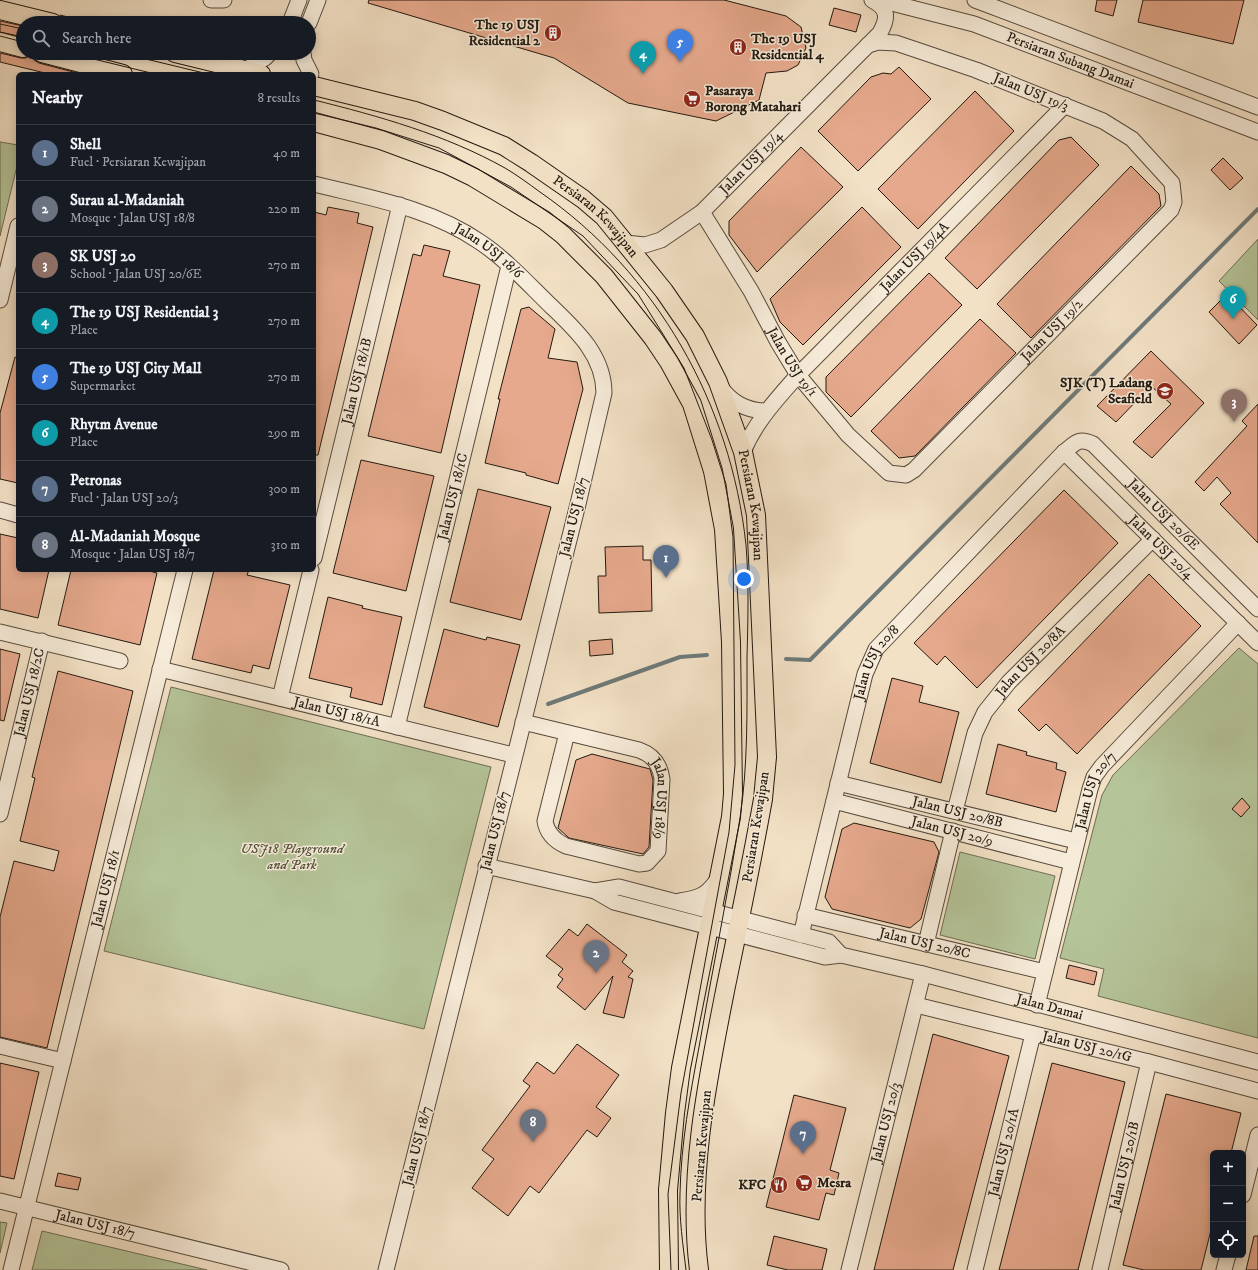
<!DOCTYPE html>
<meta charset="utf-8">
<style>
body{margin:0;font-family:"IM FELL DW Pica",serif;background:#20242c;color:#f1f3f6}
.controls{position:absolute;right:12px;bottom:12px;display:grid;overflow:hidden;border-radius:6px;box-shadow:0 2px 10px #0003}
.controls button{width:36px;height:36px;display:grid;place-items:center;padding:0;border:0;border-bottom:1px solid #363941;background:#171b24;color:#f1f3f6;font:20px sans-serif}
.you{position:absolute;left:744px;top:579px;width:14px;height:14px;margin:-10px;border:3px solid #fff;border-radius:50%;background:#1a73e8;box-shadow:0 0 0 6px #1a73e833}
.badge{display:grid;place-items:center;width:26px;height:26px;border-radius:50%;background:#c59692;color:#fff;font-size:13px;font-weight:700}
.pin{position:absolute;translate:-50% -33px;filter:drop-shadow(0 1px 2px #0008)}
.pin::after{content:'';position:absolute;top:21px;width:14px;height:12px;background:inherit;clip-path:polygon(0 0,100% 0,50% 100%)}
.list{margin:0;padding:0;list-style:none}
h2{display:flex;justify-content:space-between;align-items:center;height:52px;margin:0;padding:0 16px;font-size:17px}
h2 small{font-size:13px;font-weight:400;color:#9ea1a6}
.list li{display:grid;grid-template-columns:26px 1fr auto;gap:12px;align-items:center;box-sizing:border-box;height:56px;padding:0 16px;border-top:1px solid #363941}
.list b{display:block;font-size:15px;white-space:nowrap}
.list p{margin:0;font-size:13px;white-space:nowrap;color:#9ea1a6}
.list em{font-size:13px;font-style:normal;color:#9ea1a6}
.icon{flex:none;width:22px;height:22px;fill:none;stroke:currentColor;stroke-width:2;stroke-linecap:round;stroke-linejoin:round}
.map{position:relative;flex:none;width:1258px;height:1270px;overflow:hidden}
.search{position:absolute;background:#171b24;box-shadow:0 2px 10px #0003;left:16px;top:16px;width:300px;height:44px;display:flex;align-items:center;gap:10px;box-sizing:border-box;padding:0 14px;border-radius:22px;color:#9ea1a6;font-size:15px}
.panel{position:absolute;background:#171b24;box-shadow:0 2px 10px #0003;left:16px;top:72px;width:300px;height:500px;border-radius:6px}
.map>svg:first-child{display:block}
.green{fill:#b5c499;stroke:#6c6e54}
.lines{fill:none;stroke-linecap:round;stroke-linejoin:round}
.stream{stroke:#6e7a79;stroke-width:4}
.building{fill:#e6a98d;stroke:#22190f}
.minor-casing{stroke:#564b3d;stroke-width:17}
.major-casing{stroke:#22190f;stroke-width:20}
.minor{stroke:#f7ecda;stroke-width:15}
.major{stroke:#f3e1c6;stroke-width:18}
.tram{stroke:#22190f;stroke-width:1}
.labels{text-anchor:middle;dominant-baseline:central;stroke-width:3;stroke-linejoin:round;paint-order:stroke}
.poi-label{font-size:14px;font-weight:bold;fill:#22190f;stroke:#f7ecda;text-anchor:end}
.street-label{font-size:14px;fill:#22190f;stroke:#f7ecda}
.park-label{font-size:14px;font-style:italic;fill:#55553f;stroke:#f7ecda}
</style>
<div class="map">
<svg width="1258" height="1270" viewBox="0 0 1258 1270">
<rect width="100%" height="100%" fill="#f3e1c6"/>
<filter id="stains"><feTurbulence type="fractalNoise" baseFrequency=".005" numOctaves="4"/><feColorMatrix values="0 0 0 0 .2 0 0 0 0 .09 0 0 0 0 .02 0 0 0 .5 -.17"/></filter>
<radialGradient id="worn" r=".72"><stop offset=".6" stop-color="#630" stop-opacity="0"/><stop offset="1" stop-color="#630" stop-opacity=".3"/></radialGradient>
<g class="green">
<polygon points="0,142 18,145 18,162 0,236"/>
<polygon points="1258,239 1258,320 1219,281"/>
<polygon points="1239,648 1258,664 1258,1038 1098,996 1104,969 1060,958 1102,795 1113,775"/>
<polygon points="171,687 491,767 424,1029 104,951"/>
<polygon points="960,852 1055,876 1035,959 940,935"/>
<polygon points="0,1222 7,1223 0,1253"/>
<polygon points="42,1231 207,1270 32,1270"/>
</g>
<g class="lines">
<g class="stream">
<polyline points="786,659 810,660 1258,209"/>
<polyline points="548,704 680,657 707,655"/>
</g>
</g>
<g class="building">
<polygon points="369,0 724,0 786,16 801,27 806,48 798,65 787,71 766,73 759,100 716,121 628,103 554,58 368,3"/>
<polygon points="1097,0 1117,0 1113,16 1095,11"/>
<polygon points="1143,0 1244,0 1233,44 1138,22"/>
<polygon points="834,8 861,15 856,32 829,25"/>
<polygon points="60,15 76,19 76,23 63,23"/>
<polygon points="0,21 23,26 23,37 0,32"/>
<polygon points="0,53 21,58 26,58 32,53 34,60 39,63 81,74 49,74 0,62"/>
<polygon points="899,67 931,99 858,171 818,131 871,77 883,73 891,74"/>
<polygon points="975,91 1014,131 918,229 878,189"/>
<polygon points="1071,137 1099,165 977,289 945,258 1059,140"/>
<polygon points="801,147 843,187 757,272 729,235 729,221"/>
<polygon points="1223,158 1243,178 1230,190 1211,170"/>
<polygon points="1131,166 1159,194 1161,206 1031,338 997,304"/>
<polygon points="328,207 359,213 357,223 373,227 318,455 314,455 314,212 326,215"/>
<polygon points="862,207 901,247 803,345 780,322 770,299"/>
<polygon points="424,245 450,251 443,276 480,285 441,453 368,436 413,254 421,256"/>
<polygon points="929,273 962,305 851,417 826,392 826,377"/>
<polygon points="1227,294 1257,325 1239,344 1209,312"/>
<polygon points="529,307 555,329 548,358 577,362 583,389 558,484 526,475 526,473 485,463 500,399 498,399 521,309"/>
<polygon points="980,319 1016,353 915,456 899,458 871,431"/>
<polygon points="1151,351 1204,403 1152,458 1133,442 1171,404 1151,386 1116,422 1097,406"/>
<polygon points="15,357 18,358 18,483 0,479 0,413"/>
<polygon points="1258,404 1258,543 1220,504 1231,493 1217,477 1204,491 1195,482 1247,426 1242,421"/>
<polygon points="361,460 434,476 406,591 333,573"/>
<polygon points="478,489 551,507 521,620 450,602"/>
<polygon points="1064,490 1118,543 977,688 945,656 937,665 914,643"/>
<polygon points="0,534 18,538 18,570 49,570 38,618 0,609"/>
<polygon points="643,546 643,560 651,560 652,611 599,613 598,576 606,576 605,547"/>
<polygon points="71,570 146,570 157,573 140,645 58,625"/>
<polygon points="214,570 249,570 247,575 290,585 269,669 253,665 251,673 192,659"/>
<polygon points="1149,574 1201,626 1077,754 1046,724 1039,731 1018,710"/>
<polygon points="328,597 363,606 362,608 402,617 382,705 350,697 352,688 309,678"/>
<polygon points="444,629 486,640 487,637 520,645 498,727 424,707"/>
<polygon points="612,639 613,654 590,656 589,641"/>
<polygon points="0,649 20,654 4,721 0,720"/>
<polygon points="58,671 133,691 47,1048 0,1037 0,917 14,861 54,871 59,851 20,841 35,778 32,777"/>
<polygon points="892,678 923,686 919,702 959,712 941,783 870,763"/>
<polygon points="998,744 1027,752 1026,755 1057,763 1056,769 1066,772 1056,812 986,794"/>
<polygon points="592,754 650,769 653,780 649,847 643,854 569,838 558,828 576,760"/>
<polygon points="1242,798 1250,807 1241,817 1232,809"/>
<polygon points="854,823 934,842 939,852 921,919 910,928 832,909 825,897 842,829"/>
<polygon points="587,924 627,955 622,962 633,971 628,977 633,979 624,1018 603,1013 613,976 585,1010 557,987 563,979 558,975 563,969 546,956 569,929 578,936"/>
<polygon points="1069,965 1097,972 1094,985 1066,978"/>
<polygon points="933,1034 1009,1056 953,1270 874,1270"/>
<polygon points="577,1044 619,1075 596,1107 611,1118 597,1137 587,1130 539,1193 530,1186 508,1216 472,1188 494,1159 482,1150 530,1086 523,1081 537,1062 554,1074"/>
<polygon points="0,1063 39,1072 14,1179 0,1176"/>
<polygon points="1052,1063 1125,1082 1078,1270 999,1270"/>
<polygon points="1166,1094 1241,1113 1231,1153 1213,1153 1213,1222 1201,1270 1144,1270 1123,1265"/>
<polygon points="794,1095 846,1108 830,1170 839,1173 834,1195 826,1193 819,1220 766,1207"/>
<polygon points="58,1173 81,1178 78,1190 55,1186"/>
<polygon points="774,1236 827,1249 822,1270 788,1270 767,1265"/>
<polygon points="1254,1236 1258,1236 1258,1270 1246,1270"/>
</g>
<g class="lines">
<defs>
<g id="minor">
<polyline points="211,0 224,0"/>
<path id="s1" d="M880,0L974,24L1258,132"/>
<polyline points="975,0 1258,107"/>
<polyline points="290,23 299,0"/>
<polyline points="309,23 318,0"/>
<polyline points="303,53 304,60 311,74"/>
<polyline points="245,70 265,58 270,53"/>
<path id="s2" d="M314,184C370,198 431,208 480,242C507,260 529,285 552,307C577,331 604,356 604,393L578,504L386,1270"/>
<path id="s3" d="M702,212L751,291L778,342L798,375L848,435L889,473L906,475L914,470L1171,210L1174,202L1172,183L1132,139L1103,121L976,70L896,43L878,42L868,45"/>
<path id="s4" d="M625,243L645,245L661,240L702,212L880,33C888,18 889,9 872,0"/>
<polyline points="0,300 18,226"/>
<path d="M720,386C730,402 747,411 766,411"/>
<path id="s5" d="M743,452C755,422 777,399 798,375L1065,105"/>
<path id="s6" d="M1064,452L1258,643"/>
<polyline points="0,510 18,515"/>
<path id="s7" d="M314,558L400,205"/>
<polyline points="0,632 120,661"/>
<path id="s8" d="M160,669L513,755"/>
<polyline points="280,698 311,570"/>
<path id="s9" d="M523,722L639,750C653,755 660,764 662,779L658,851L647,863L639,864L566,846C555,841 547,834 545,821L567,733"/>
<path id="s10" d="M397,727L509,266"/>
<path id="s11" d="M838,783L1076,841"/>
<path id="s12" d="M834,801L1071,862"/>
<path id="s13" d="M955,811L975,733L985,712L1009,682L1153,539"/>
<path id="s14" d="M0,814L42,641"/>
<path id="s15" d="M486,866L595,891L614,902L825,957L841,955L923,974L1258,1062"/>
<polyline points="595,891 619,887 829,942 841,955"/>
<path d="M680,901C700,898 708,895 719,877"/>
<path id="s16" d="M805,915L1045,972"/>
<path id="s17" d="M801,935L865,674L876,649L1064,452C1076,443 1078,437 1093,444L1258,609"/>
<polyline points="926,944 953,831"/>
<path id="s18" d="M916,1005L1149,1062L1258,1091"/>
<path id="s19" d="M1037,1005L1090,789L1094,777L1102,766L1238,623"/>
<polyline points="0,1046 63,1061"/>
<polyline points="1243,1195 1258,1135"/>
<path id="s20" d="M0,1201L281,1270"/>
<path id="s21" d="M11,1270L185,570"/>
<path id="s22" d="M849,1270L923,974"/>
<path id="s23" d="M975,1270L1033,1034"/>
<path id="s24" d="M1100,1270L1149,1062"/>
<polyline points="1224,1270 1228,1255"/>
</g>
<g id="major">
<polyline points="0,10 53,23"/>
<polyline points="0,42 23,48"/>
<polyline points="42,53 123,74"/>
<polyline points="175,53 261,74"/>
<path id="s25" d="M314,86L415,111L443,121L504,146L531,163L583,199L604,217L664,291L695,336L718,382L743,452L756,515L767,757L763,799C752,861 739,923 726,986C708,1077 687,1176 699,1270"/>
<polyline points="314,122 381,140 446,164 473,177 544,220 563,235 604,276 653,338 669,362 692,404 713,471 724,529 731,642 733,794 731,817 681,1068 675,1113 668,1190 669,1270"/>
</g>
</defs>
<use href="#minor" class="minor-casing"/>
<use href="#major" class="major-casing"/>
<use href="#minor" class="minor"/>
<use href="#major" class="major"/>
<g class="tram">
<polyline points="0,24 23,29"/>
<polyline points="0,36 23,42"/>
<polyline points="69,53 155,74"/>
<polyline points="121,53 208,74"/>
<path d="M314,100C379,116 446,135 505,168C517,175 529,184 540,192C657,273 731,404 746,545C749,582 748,620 747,657C747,711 748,765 740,818C728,895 712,971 699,1047C690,1095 681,1144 680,1193C679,1218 683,1245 686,1270"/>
<polyline points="314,113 376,128 439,148 511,187 583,236 638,294 684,368 712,440 726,484 733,537 735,765 729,832 681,1093 668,1194 671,1270"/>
</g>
</g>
<defs>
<symbol id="building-disc" viewBox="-11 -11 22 22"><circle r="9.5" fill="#8f2418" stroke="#f7ecda"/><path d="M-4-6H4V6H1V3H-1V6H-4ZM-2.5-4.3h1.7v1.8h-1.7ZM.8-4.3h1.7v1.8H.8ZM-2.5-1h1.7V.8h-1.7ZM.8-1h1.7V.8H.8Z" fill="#fff"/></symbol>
<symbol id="supermarket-disc" viewBox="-11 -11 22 22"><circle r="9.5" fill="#8f2418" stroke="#f7ecda"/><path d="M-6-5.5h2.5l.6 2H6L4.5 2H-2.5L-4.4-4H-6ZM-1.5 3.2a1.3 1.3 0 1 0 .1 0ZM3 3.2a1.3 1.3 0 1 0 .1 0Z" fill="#fff"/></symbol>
<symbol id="school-disc" viewBox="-11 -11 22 22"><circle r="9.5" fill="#8f2418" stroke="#f7ecda"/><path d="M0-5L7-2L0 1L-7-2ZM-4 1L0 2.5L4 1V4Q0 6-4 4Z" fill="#fff"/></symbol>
<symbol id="restaurant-disc" viewBox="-11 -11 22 22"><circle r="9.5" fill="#8f2418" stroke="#f7ecda"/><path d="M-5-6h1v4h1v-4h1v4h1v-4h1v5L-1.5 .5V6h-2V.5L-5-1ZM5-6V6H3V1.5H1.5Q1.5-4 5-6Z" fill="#fff"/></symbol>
</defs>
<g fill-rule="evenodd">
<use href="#building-disc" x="543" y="23" width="20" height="20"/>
<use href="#building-disc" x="728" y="37" width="20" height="20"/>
<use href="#supermarket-disc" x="682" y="89" width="20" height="20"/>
<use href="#school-disc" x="1155" y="381" width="20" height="20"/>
<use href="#supermarket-disc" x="794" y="1173" width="20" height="20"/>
<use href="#restaurant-disc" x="769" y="1175" width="20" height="20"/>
</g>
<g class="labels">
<g class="poi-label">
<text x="540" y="25">The 19 USJ<tspan x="540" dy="16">Residential 2</tspan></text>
<text x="751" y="39" text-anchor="start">The 19 USJ<tspan x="751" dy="16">Residential 4</tspan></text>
<text x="705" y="91" text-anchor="start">Pasaraya<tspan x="705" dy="16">Borong Matahari</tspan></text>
<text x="1152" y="383">SJK (T) Ladang<tspan x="1152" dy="16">Seafield</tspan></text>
<text x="817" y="1183" text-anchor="start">Mesra</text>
<text x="766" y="1185">KFC</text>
</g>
<g class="street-label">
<text stroke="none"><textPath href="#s1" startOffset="200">Persiaran Subang Damai</textPath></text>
<text transform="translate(1031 92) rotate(22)">Jalan USJ 19/3</text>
<text stroke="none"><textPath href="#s4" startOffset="156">Jalan USJ 19/4</textPath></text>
<text stroke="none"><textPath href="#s25" startOffset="316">Persiaran Kewajipan</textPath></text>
<text stroke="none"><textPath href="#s2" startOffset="189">Jalan USJ 18/6</textPath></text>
<text stroke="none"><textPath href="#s5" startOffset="261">Jalan USJ 19/4A</textPath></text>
<text stroke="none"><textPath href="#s3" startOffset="546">Jalan USJ 19/2</textPath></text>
<text stroke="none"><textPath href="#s3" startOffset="175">Jalan USJ 19/1</textPath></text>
<text stroke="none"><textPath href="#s7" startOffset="182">Jalan USJ 18/1B</textPath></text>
<text stroke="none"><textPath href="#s10" startOffset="237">Jalan USJ 18/1C</textPath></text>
<text stroke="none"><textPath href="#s25" startOffset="652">Persiaran Kewajipan</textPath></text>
<text stroke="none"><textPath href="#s17" startOffset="701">Jalan USJ 20/6E</textPath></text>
<text transform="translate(574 517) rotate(-76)">Jalan USJ 18/7</text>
<text stroke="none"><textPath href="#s6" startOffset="136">Jalan USJ 20/4</textPath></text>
<text stroke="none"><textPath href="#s13" startOffset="172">Jalan USJ 20/8A</textPath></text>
<text stroke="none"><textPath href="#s17" startOffset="284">Jalan USJ 20/8</textPath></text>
<text stroke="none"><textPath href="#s14" startOffset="125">Jalan USJ 18/2C</textPath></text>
<text stroke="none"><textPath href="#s8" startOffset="182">Jalan USJ 18/1A</textPath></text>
<text stroke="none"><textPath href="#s19" startOffset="223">Jalan USJ 20/7</textPath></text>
<text stroke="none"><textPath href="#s9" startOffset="178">Jalan USJ 18/9</textPath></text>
<text stroke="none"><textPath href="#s11" startOffset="123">Jalan USJ 20/8B</textPath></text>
<text transform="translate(756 827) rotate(-81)">Persiaran Kewajipan</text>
<text transform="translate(495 831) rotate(-76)">Jalan USJ 18/7</text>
<text stroke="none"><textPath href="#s12" startOffset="122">Jalan USJ 20/9</textPath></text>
<text stroke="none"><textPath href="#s21" startOffset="393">Jalan USJ 18/1</textPath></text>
<text stroke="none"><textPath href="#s16" startOffset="123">Jalan USJ 20/8C</textPath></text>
<text stroke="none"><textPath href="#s15" startOffset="583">Jalan Damai</textPath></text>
<text stroke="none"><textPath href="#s18" startOffset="176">Jalan USJ 20/1G</textPath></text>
<text stroke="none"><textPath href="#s22" startOffset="152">Jalan USJ 20/3</textPath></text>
<text transform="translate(417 1146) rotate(-76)">Jalan USJ 18/7</text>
<text transform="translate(702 1146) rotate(-85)">Persiaran Kewajipan</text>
<text stroke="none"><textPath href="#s23" startOffset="121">Jalan USJ 20/1A</textPath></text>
<text stroke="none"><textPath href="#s24" startOffset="107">Jalan USJ 20/1B</textPath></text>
<text stroke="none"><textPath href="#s20" startOffset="98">Jalan USJ 18/7</textPath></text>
</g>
<g class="park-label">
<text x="292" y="849">USJ18 Playground<tspan x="292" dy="16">and Park</tspan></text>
</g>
</g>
<rect width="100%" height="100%" filter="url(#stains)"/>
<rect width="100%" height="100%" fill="url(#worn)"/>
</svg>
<div class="controls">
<button>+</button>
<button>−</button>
<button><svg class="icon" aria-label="locate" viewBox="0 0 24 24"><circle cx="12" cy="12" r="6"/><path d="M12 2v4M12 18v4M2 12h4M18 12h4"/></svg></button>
</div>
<div class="you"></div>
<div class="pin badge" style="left:666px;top:578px;background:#5c6f8a">1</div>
<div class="pin badge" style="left:596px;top:973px;background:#6b7280">2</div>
<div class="pin badge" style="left:1234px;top:422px;background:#8d6e63">3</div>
<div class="pin badge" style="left:643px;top:74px;background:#0f9aa8">4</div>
<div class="pin badge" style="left:680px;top:62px;background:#3f7fe0">5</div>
<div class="pin badge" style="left:1233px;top:319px;background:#0f9aa8">6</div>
<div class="pin badge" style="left:803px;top:1154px;background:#5c6f8a">7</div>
<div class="pin badge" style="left:533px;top:1142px;background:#6b7280">8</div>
<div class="search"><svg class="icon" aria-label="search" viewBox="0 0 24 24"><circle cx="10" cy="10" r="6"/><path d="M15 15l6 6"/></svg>Search here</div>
<section class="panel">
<h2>Nearby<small>8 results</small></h2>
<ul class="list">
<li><span class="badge" style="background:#5c6f8a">1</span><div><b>Shell</b><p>Fuel · Persiaran Kewajipan</p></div><em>40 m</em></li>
<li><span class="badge" style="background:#6b7280">2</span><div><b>Surau al-Madaniah</b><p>Mosque · Jalan USJ 18/8</p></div><em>220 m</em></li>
<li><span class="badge" style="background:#8d6e63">3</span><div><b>SK USJ 20</b><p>School · Jalan USJ 20/6E</p></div><em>270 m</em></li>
<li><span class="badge" style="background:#0f9aa8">4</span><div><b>The 19 USJ Residential 3</b><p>Place</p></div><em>270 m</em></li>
<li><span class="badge" style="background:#3f7fe0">5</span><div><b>The 19 USJ City Mall</b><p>Supermarket</p></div><em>270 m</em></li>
<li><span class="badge" style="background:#0f9aa8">6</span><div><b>Rhytm Avenue</b><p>Place</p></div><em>290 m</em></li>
<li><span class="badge" style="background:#5c6f8a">7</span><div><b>Petronas</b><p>Fuel · Jalan USJ 20/3</p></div><em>300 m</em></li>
<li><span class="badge" style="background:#6b7280">8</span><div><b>Al-Madaniah Mosque</b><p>Mosque · Jalan USJ 18/7</p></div><em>310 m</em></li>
</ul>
</section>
</div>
